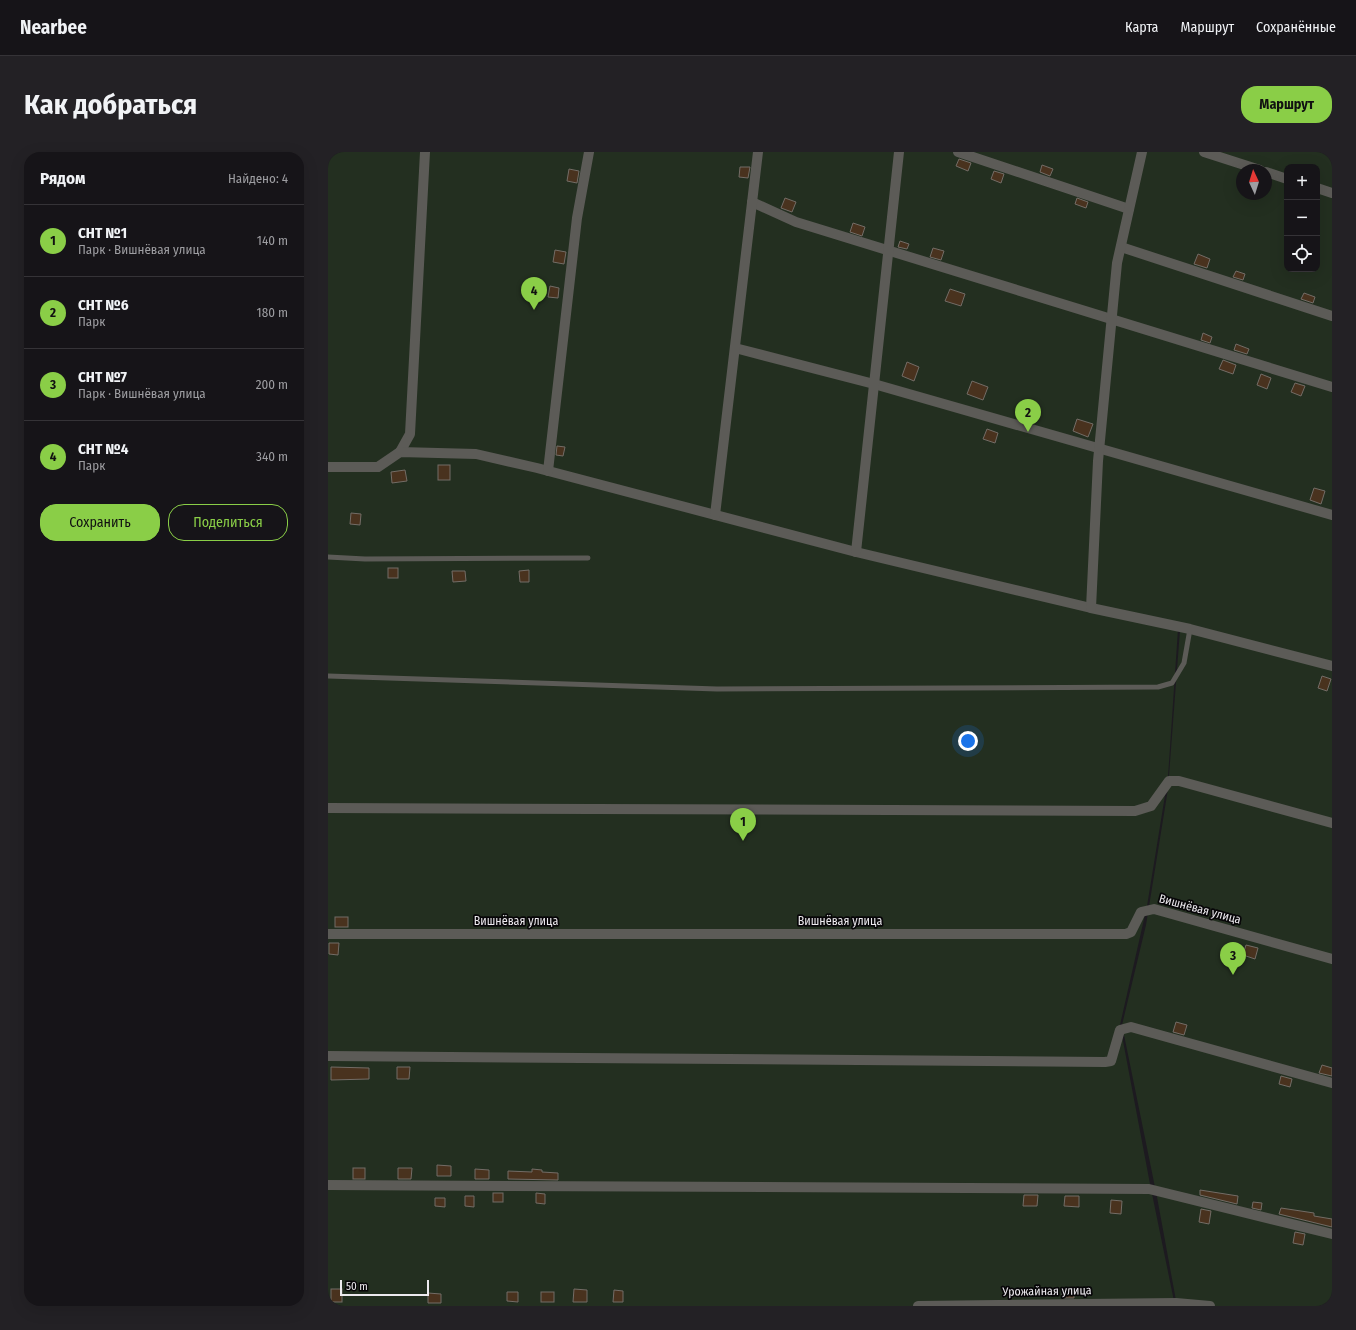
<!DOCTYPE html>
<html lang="ru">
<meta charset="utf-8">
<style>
body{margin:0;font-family:"Fira Sans Condensed",sans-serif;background:#232125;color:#f1f3f6}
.controls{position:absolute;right:12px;top:12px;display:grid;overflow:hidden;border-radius:8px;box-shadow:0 4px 16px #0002}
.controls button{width:36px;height:36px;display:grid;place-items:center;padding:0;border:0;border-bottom:1px solid #353337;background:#161418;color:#f1f3f6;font:20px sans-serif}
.compass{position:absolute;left:908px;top:12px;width:36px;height:36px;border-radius:50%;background:#161418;box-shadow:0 4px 16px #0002;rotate:356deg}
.scale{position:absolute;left:12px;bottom:10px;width:89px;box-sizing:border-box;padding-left:4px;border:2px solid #edeaef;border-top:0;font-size:11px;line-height:14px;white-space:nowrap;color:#edeaef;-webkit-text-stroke:3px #070608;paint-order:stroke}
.you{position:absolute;left:640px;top:589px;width:14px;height:14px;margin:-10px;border:3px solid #fff;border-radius:50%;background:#1a73e8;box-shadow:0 0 0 6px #1a73e833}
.badge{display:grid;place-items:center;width:26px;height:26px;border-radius:50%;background:#8ace47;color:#111;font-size:13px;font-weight:700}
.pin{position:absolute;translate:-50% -33px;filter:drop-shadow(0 1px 2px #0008)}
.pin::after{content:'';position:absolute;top:21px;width:14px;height:12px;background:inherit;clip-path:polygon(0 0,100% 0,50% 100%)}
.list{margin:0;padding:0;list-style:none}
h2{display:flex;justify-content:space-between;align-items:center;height:52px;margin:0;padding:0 16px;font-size:17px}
h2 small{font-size:13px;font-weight:400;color:#9e9ea2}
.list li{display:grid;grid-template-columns:26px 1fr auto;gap:12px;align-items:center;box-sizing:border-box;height:72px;padding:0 16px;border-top:1px solid #353337}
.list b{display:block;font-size:15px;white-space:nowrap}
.list p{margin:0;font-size:13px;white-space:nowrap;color:#9e9ea2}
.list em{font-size:13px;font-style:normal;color:#9e9ea2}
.actions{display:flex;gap:8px;padding:12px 16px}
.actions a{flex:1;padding:9px 0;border:1px solid #8ace47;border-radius:16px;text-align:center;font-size:14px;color:#8ace47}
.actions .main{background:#8ace47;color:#111}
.icon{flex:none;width:22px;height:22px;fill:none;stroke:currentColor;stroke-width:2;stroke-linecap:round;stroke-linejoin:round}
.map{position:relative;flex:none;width:1004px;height:1154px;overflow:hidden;border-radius:16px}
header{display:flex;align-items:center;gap:24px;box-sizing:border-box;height:56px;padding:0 20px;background:#161418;border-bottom:1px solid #353337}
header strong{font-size:19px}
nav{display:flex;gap:22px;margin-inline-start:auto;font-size:14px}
.intro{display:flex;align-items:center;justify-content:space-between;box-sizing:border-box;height:96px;padding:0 24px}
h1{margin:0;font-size:28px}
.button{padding:10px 18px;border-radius:16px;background:#8ace47;color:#111;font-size:14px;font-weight:700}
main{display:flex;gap:24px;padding:0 24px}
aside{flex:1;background:#161418;border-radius:16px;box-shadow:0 4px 16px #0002}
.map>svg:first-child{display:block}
.green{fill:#232f20;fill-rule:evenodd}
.building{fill:#49321e;stroke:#736c66}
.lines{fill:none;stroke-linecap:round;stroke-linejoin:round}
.lane{stroke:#5c5b57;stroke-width:5}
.street{stroke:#5c5b57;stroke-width:10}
.labels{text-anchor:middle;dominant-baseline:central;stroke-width:3.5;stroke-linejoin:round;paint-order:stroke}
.street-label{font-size:12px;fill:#edeaef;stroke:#070608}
</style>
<header>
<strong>Nearbee</strong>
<nav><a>Карта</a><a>Маршрут</a><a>Сохранённые</a></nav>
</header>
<div class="intro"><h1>Как добраться</h1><a class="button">Маршрут</a></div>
<main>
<aside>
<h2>Рядом<small>Найдено: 4</small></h2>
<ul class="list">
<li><span class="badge">1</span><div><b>СНТ №1</b><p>Парк · Вишнёвая улица</p></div><em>140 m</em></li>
<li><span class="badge">2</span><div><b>СНТ №6</b><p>Парк</p></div><em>180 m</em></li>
<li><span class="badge">3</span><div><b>СНТ №7</b><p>Парк · Вишнёвая улица</p></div><em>200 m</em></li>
<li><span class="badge">4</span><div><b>СНТ №4</b><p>Парк</p></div><em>340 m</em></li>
</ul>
<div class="actions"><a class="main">Сохранить</a><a>Поделиться</a></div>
</aside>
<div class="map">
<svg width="1004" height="1154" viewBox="0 0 1004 1154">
<rect width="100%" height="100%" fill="#1d1a20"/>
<path class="green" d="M0,0H1004V1154H849L829,1045L794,873L818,773L840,637L852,478L850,477L840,625L819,754L792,873L822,1032L847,1154H0ZM959,15H989V117H959ZM914,18H938V42H914Z"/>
<g class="building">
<polygon points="631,7 643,11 640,19 628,14"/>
<polygon points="714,13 725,17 722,24 712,20"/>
<polygon points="412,15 422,15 420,26 411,25"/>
<polygon points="241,17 251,19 249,31 239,29"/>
<polygon points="666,19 676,22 673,31 663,27"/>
<polygon points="457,46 468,50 464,60 453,56"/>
<polygon points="749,46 760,50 758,56 747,52"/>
<polygon points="525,71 537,75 534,84 522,80"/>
<polygon points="572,89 581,92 579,97 570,95"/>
<polygon points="605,96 616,99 613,108 602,105"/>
<polygon points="227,98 238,100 236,112 225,110"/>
<polygon points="870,102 882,107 879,116 866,112"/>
<polygon points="908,119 917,122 915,128 905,125"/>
<polygon points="222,134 231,136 230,146 220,145"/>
<polygon points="622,137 637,142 633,154 617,149"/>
<polygon points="976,141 987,145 985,151 973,147"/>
<polygon points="875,181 884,185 882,191 873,188"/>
<polygon points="908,192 921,197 919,202 906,198"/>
<polygon points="895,208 908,213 905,222 891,217"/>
<polygon points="579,210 591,215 586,229 574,224"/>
<polygon points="933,222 943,226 939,237 929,233"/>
<polygon points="644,229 660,235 655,248 639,242"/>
<polygon points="967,231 977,234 973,244 963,240"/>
<polygon points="749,267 765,272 760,285 745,279"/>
<polygon points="659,277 670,281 667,291 655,287"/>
<polygon points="229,294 237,295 235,304 228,303"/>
<rect x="110" y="313" width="12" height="15"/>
<polygon points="77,318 79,329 64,331 63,320"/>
<polygon points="986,336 997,339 993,352 982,348"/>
<polygon points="23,361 33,362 32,373 22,372"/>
<rect x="60" y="416" width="10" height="10"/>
<polygon points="201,418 201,430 192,430 191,419"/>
<polygon points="124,419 137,419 138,429 125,430"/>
<polygon points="994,524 1003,527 999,539 990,536"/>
<rect x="7" y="765" width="13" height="10"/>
<polygon points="1,791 11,791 10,803 1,802"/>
<polygon points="918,793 930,796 927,807 915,803"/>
<polygon points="848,870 859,873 856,883 845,880"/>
<polygon points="994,913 1004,916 1004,924 991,921"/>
<polygon points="3,915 41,916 41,927 3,928"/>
<polygon points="69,915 82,915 81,927 69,927"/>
<polygon points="953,924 964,927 962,935 951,932"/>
<polygon points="109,1013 123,1014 123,1024 109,1024"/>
<rect x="25" y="1016" width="12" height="11"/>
<polygon points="70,1016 84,1016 83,1027 70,1027"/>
<polygon points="147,1017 161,1018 161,1027 147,1027"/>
<polygon points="204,1017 214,1018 214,1020 230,1021 230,1028 180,1027 180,1019 204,1020"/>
<polygon points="872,1038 910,1044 909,1052 872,1043"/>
<rect x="165" y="1041" width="10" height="9"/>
<polygon points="208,1041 217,1042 217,1052 208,1051"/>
<polygon points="696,1043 710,1043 709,1054 695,1054"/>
<polygon points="137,1044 146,1044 146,1055 137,1054"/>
<polygon points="737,1044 751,1044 751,1055 736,1054"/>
<polygon points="107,1046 117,1046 117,1055 107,1054"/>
<polygon points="783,1048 794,1049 793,1062 782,1061"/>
<polygon points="925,1050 934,1051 933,1058 924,1056"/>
<polygon points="953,1056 986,1061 986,1064 1004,1067 1004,1075 951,1062"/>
<polygon points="873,1057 883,1059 881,1072 871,1070"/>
<polygon points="967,1080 977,1082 975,1093 965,1091"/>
<rect x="3" y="1137" width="11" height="13"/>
<polygon points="246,1137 259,1138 259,1150 245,1150"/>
<polygon points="734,1137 746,1138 746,1146 734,1146"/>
<polygon points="286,1138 295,1139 295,1150 285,1150"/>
<polygon points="179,1140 190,1140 190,1150 179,1149"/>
<rect x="213" y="1140" width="13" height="10"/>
<polygon points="100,1141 113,1142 113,1151 100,1151"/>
</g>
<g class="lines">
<g class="lane">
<polyline points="0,405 37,407 260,406"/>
<polyline points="0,524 389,537 830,535 844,531 856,511 862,477"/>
</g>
<g class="street">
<polyline points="630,0 801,57"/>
<polyline points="876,0 932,18"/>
<polyline points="938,20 959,27"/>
<polyline points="989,36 1004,41"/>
<polyline points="424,50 468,70 1004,235"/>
<polyline points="793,95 1004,164"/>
<polyline points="407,196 546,232 1004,363"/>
<polyline points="72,300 82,282 97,0"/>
<polyline points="0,315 50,315 72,300 148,302 209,316 528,400 763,456 862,477 1004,514"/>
<polyline points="220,319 249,66 261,0"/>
<polyline points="387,363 430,0"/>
<polyline points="528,400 571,0"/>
<polyline points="763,456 770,309 789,111 814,0"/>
<polyline points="0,656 807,659 823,654 841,629 851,629 1004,671"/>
<polyline points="0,782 798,782 803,780 813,760 826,757 1004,807"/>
<polyline points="0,904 777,910 783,909 792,878 803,875 1004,931"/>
<polyline points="0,1033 821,1037 1004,1082"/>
<polyline points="590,1154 848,1151 882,1154"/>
</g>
</g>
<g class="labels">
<g class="street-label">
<text transform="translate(872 757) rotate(15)">Вишнёвая улица</text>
<text x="188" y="769">Вишнёвая улица</text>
<text x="512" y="769">Вишнёвая улица</text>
<text transform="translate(719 1139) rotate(-1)">Урожайная улица</text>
</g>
</g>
</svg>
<div class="controls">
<button>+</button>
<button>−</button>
<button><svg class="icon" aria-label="locate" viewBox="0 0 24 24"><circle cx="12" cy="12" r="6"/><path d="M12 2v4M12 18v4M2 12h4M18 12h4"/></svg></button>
</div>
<svg class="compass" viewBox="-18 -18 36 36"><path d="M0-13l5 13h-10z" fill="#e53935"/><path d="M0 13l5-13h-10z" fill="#9e9ea2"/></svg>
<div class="scale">50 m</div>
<div class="you"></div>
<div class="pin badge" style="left:415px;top:689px">1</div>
<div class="pin badge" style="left:700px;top:280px">2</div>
<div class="pin badge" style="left:905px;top:823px">3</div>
<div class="pin badge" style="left:206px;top:158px">4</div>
</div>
</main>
